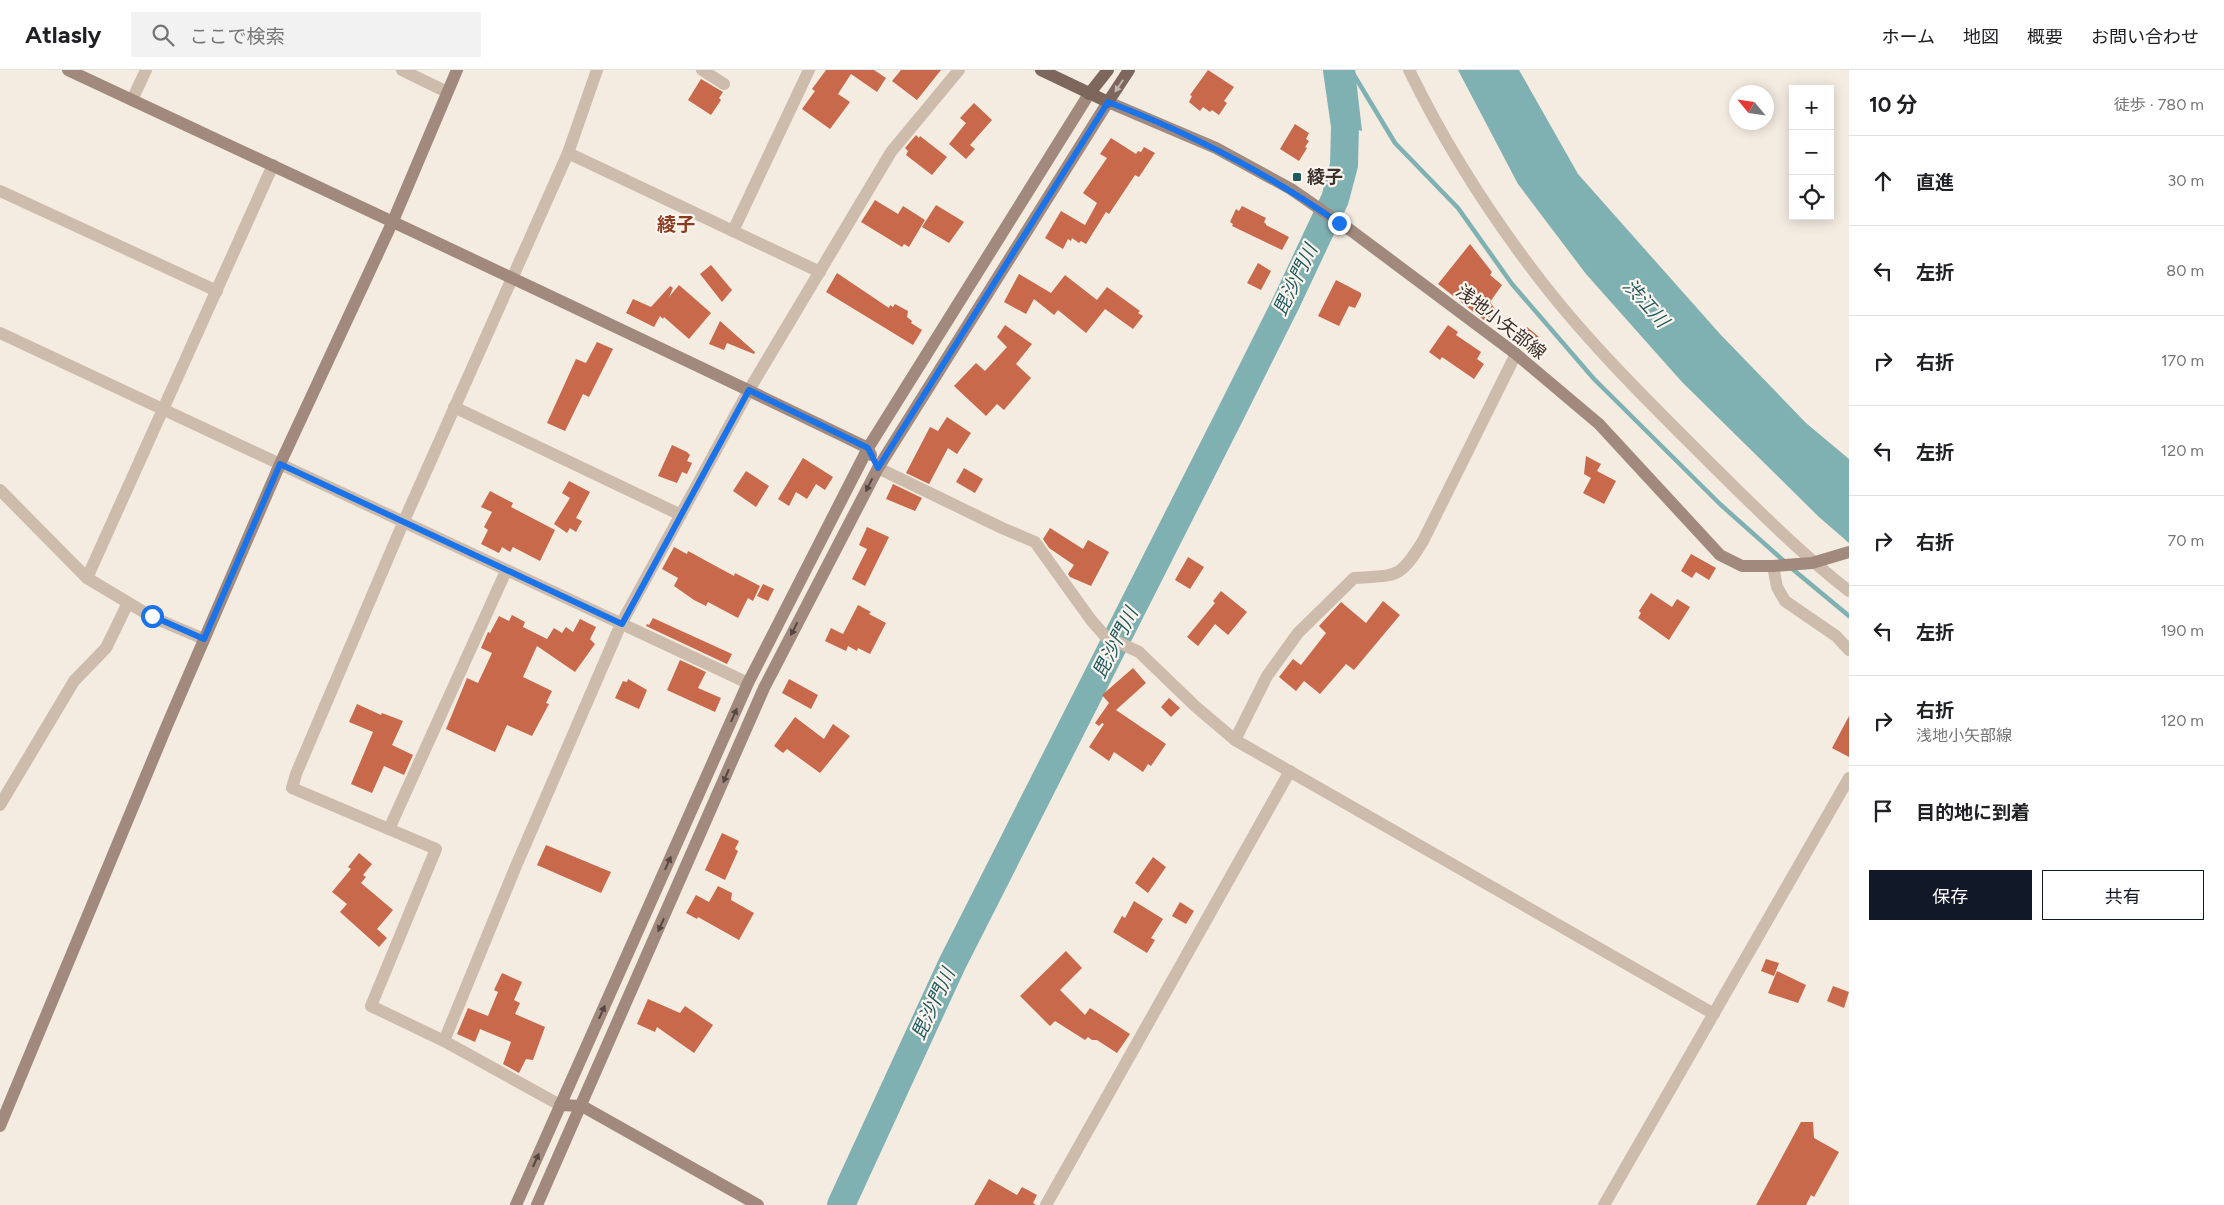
<!DOCTYPE html>
<html lang="ja">
<meta charset="utf-8">
<style>
body{margin:0;font-family:Figtree,"Noto Sans JP",sans-serif;background:#f2f2f2;color:#202124}
.controls{position:absolute;right:15px;top:15px;display:grid;overflow:hidden;border-radius:0px;box-shadow:0 2px 12px #0003}
.controls button{width:45px;height:45px;display:grid;place-items:center;padding:0;border:0;border-bottom:1px solid #e0e0e0;background:#fff;color:#202124;font:25px sans-serif}
.compass{position:absolute;left:1729px;top:15px;width:45px;height:45px;border-radius:50%;background:#fff;box-shadow:0 2px 12px #0003;rotate:299deg}
.stop{position:absolute;width:15px;height:15px;margin:-11px;border:4px solid #1a73e8;border-radius:50%;background:#fff}
.stop.end{background:#1a73e8;border-color:#fff;box-shadow:0 1px 5px #0008}
.list{margin:0;padding:0;list-style:none}
h2{display:flex;justify-content:space-between;align-items:center;height:65px;margin:0;padding:0 20px;font-size:21px}
h2 small{font-size:16px;font-weight:400;color:#757577}
.list li{display:grid;grid-template-columns:32px 1fr auto;gap:15px;align-items:center;box-sizing:border-box;height:90px;padding:0 20px;border-top:1px solid #e0e0e0}
.list b{display:block;font-size:19px;white-space:nowrap}
.list p{margin:0;font-size:16px;white-space:nowrap;color:#757577}
.list em{font-size:16px;font-style:normal;color:#757577}
.actions{display:flex;gap:10px;padding:15px 20px}
.actions a{flex:1;padding:11px 0;border:1px solid #111827;border-radius:0px;text-align:center;font-size:18px;color:#111827}
.actions .main{background:#111827;color:#fff}
.icon{flex:none;width:28px;height:28px;fill:none;stroke:currentColor;stroke-width:2;stroke-linecap:round;stroke-linejoin:round}
.map{position:relative;flex:none;width:1849px;height:1135px;overflow:hidden}
header{display:flex;align-items:center;gap:30px;box-sizing:border-box;height:70px;padding:0 25px;background:#fff;border-bottom:1px solid #e0e0e0}
header strong{font-size:24px}
nav{display:flex;gap:28px;margin-inline-start:auto;font-size:18px}
.search{width:350px;height:45px;background:#f2f2f2;display:flex;align-items:center;gap:12px;box-sizing:border-box;padding:0 18px;border-radius:0px;color:#757577;font-size:19px}
main{display:flex}
aside{flex:1;background:#fff}
.map>svg:first-child{display:block}
.water{fill:#7fb0b2}
.lines{fill:none;stroke-linecap:round;stroke-linejoin:round}
.stream{stroke:#7fb0b2;stroke-width:4.5}
.river{stroke:#7fb0b2;stroke-width:28}
.building{fill:#c8694b}
.street{stroke:#cdbbac;stroke-width:12}
.secondary{stroke:#a18a7d;stroke-width:12}
.primary{stroke:#7d675c;stroke-width:12}
.oneway{fill:#c2b5ac}
.oneway2{fill:#544640}
.route{stroke:#1a73e8;stroke-width:6}
.poi-dot{fill:#1f5a5e;stroke:#fbf5ee;stroke-width:2}
.labels{text-anchor:middle;dominant-baseline:central;stroke-width:4.5;stroke-linejoin:round;paint-order:stroke}
.poi-label{font-size:18px;font-weight:bold;fill:#3b302b;stroke:#fbf5ee;text-anchor:start}
.street-label{font-size:18px;fill:#3b302b;stroke:#fbf5ee}
.neighbourhood-label{font-size:19px;font-weight:bold;fill:#8c3b22;stroke:#fbf5ee}
.water-label{font-size:19px;font-style:italic;fill:#1f5a5e;stroke:#fbf5ee}
</style>
<header>
<strong>Atlasly</strong>
<div class="search"><svg class="icon" aria-label="search" viewBox="0 0 24 24"><circle cx="10" cy="10" r="6"/><path d="M15 15l6 6"/></svg>ここで検索</div>
<nav><a>ホーム</a><a>地図</a><a>概要</a><a>お問い合わせ</a></nav>
</header>
<main>
<div class="map">
<svg width="1849" height="1135" viewBox="0 0 1849 1135">
<rect width="100%" height="100%" fill="#f4ebe1"/>
<g class="water">
<polygon points="1328,0 1355,0 1362,61 1334,53"/>
<polygon points="1458,0 1519,0 1578,104 1720,264 1806,353 1849,389 1849,473 1819,447 1682,312 1586,204 1518,114"/>
</g>
<g class="lines">
<g class="stream">
<polyline points="1351,0 1395,73 1458,138 1512,214 1594,309 1721,435 1785,492"/>
<polyline points="1790,497 1849,546"/>
</g>
<polyline class="river" points="841,1135 952,894 1231,343 1287,231 1335,129 1344,95 1345,56 1337,0"/>
</g>
<g class="building">
<polygon points="826,0 874,0 886,8 877,22 851,4 838,24 850,32 830,59 802,39 815,21 812,19"/>
<polygon points="901,0 941,0 917,30 892,11"/>
<polygon points="1208,0 1234,17 1224,31 1227,33 1219,45 1212,40 1210,42 1203,37 1200,41 1189,32 1192,26 1190,25"/>
<polygon points="701,9 723,22 719,28 721,30 711,45 688,30"/>
<polygon points="974,33 992,50 970,75 975,79 966,89 949,74 966,53 960,48"/>
<polygon points="1295,54 1309,63 1306,69 1309,71 1305,77 1307,78 1299,91 1280,79"/>
<polygon points="916,65 919,68 920,66 947,87 932,105 906,85 908,81 905,78"/>
<polygon points="1111,68 1136,84 1138,81 1141,82 1144,77 1155,83 1139,107 1135,105 1109,144 1106,142 1086,174 1081,171 1079,173 1072,168 1071,171 1068,169 1063,179 1045,168 1061,141 1085,155 1097,133 1083,123 1107,88 1100,84"/>
<polygon points="875,130 898,144 903,136 925,150 909,177 904,174 902,177 861,152"/>
<polygon points="936,135 964,152 949,173 922,157"/>
<polygon points="1242,136 1266,148 1264,152 1266,154 1266,155 1289,167 1282,180 1232,156 1233,154 1230,152 1236,139 1239,141"/>
<polygon points="1470,174 1492,202 1490,205 1502,215 1490,232 1498,243 1489,254 1438,214"/>
<polygon points="1258,193 1271,201 1261,220 1247,213"/>
<polygon points="711,195 732,220 722,232 700,204"/>
<polygon points="837,203 889,238 890,235 893,237 895,234 908,241 907,247 912,251 911,253 922,260 913,275 826,222"/>
<polygon points="1019,204 1051,223 1065,205 1097,230 1107,217 1140,241 1138,243 1143,246 1133,259 1105,239 1086,263 1058,240 1054,245 1034,229 1026,244 1004,232"/>
<polygon points="1336,210 1361,223 1361,226 1355,238 1349,236 1339,256 1318,246"/>
<polygon points="679,215 711,243 689,269 664,247 663,249 660,246 654,257 626,243 633,229 651,237 670,216 673,218 669,227"/>
<polygon points="720,251 755,282 754,284 727,273 724,280 709,274"/>
<polygon points="1005,255 1032,274 1016,294 1031,308 1004,340 997,334 986,346 954,316 976,293 985,301 1007,277 997,267"/>
<polygon points="1448,255 1458,262 1456,265 1481,282 1477,289 1484,294 1474,309 1442,287 1440,290 1429,282"/>
<polygon points="1527,257 1539,267 1528,280 1516,270"/>
<polygon points="597,272 613,279 589,327 583,324 565,361 547,353 576,289 586,293"/>
<polygon points="947,347 971,363 957,384 948,378 929,414 906,403 930,357 938,361"/>
<polygon points="672,375 687,382 690,385 687,391 692,393 687,404 682,402 677,413 658,406"/>
<polygon points="1586,386 1601,394 1597,401 1616,411 1604,434 1583,423 1591,408 1584,404"/>
<polygon points="803,388 833,407 825,420 816,414 807,429 796,422 789,436 778,429"/>
<polygon points="964,398 983,409 975,423 956,412"/>
<polygon points="746,401 769,416 756,437 733,421"/>
<polygon points="569,411 590,422 576,448 582,451 576,462 570,458 567,463 554,454 570,428 562,423"/>
<polygon points="893,414 922,428 915,441 886,429"/>
<polygon points="490,421 513,433 511,437 555,460 540,491 513,477 510,482 502,477 499,483 481,474 488,460 484,457 492,442 481,437"/>
<polygon points="867,457 889,467 865,516 852,509 867,479 859,475"/>
<polygon points="1050,458 1083,479 1088,470 1109,482 1091,516 1070,507 1068,504 1074,495 1049,478 1043,469"/>
<polygon points="674,477 687,484 688,481 734,506 735,503 760,516 753,531 748,528 738,548 708,532 706,536 694,530 674,516 678,508 662,499"/>
<polygon points="1691,484 1716,498 1709,510 1696,502 1692,508 1681,501"/>
<polygon points="1188,487 1204,497 1190,519 1175,510"/>
<polygon points="763,514 774,519 768,531 757,526"/>
<polygon points="1221,521 1247,542 1228,565 1215,554 1198,576 1187,567 1215,533 1213,531"/>
<polygon points="1651,523 1672,537 1677,529 1690,537 1669,570 1638,548 1641,543 1639,541"/>
<polygon points="1383,531 1400,545 1354,600 1346,594 1320,624 1304,611 1296,621 1279,607 1293,589 1301,595 1326,563 1319,556 1341,532 1366,553"/>
<polygon points="858,535 871,542 869,544 886,553 870,584 858,578 857,581 848,576 846,581 825,571 831,558 843,564"/>
<polygon points="512,545 525,552 523,557 547,569 554,558 562,563 566,557 573,562 580,549 596,557 590,569 595,574 575,602 537,576 523,607 552,621 546,633 549,634 532,666 507,655 495,682 446,659 467,608 478,613 492,583 481,578 488,562 490,563 499,546 509,551"/>
<polygon points="653,548 732,584 727,594 646,556 647,554 649,555"/>
<polygon points="680,590 706,602 698,618 721,628 715,642 667,620"/>
<polygon points="1133,598 1146,613 1116,640 1166,674 1151,696 1148,694 1143,702 1114,682 1109,691 1089,677 1104,654 1102,653 1099,656 1095,653 1109,633 1102,625"/>
<polygon points="628,609 647,620 639,639 615,628 623,611 627,612"/>
<polygon points="789,609 818,625 811,639 782,623"/>
<polygon points="1169,628 1180,638 1171,647 1161,637"/>
<polygon points="357,634 381,645 382,643 403,651 392,675 413,685 404,705 384,696 372,723 351,714 373,662 349,652"/>
<polygon points="1849,646 1849,687 1832,678"/>
<polygon points="795,647 824,669 833,654 850,666 820,703 787,679 783,683 774,676"/>
<polygon points="722,763 739,771 735,779 738,781 725,810 705,800"/>
<polygon points="546,775 611,802 601,823 537,795"/>
<polygon points="359,783 372,794 363,805 366,807 361,813 393,840 377,859 387,868 379,877 340,842 347,834 332,822 351,799 348,797"/>
<polygon points="1153,787 1166,797 1148,823 1135,813"/>
<polygon points="718,816 732,823 731,830 754,843 739,870 698,847 697,849 686,843 696,825 709,832"/>
<polygon points="1134,831 1163,849 1151,868 1155,870 1147,883 1113,862 1122,846 1125,848"/>
<polygon points="1180,832 1194,841 1186,854 1172,846"/>
<polygon points="1066,881 1082,898 1060,920 1085,945 1090,938 1130,964 1117,983 1097,970 1092,970 1088,967 1085,970 1055,951 1050,956 1020,926"/>
<polygon points="1766,889 1779,893 1774,906 1761,901"/>
<polygon points="1777,901 1806,915 1798,933 1768,923"/>
<polygon points="502,903 522,912 514,930 520,933 515,944 545,957 533,990 526,989 519,1003 503,994 511,972 480,959 475,972 457,964 468,938 488,946 498,922 494,920"/>
<polygon points="1833,916 1849,922 1844,938 1827,931"/>
<polygon points="648,929 680,943 685,936 713,955 694,983 657,957 655,962 637,954"/>
<polygon points="1801,1052 1813,1052 1814,1068 1839,1082 1814,1127 1811,1125 1806,1135 1756,1135"/>
<polygon points="989,1109 1017,1125 1022,1117 1037,1125 1033,1133 1036,1135 974,1135"/>
</g>
<g class="lines">
<g class="street">
<polyline points="402,0 447,22"/>
<polyline points="702,0 724,14"/>
<path d="M1409,0C1443,70 1485,137 1532,199C1585,270 1650,333 1713,396C1757,439 1800,483 1849,521"/>
<polyline points="132,30 146,0"/>
<polyline points="568,83 820,202"/>
<polyline points="0,121 217,221"/>
<polyline points="733,161 809,0"/>
<polyline points="0,263 748,613"/>
<polyline points="454,337 681,445"/>
<polyline points="878,398 1002,458 1035,472 1091,550 1105,566 1139,582 1195,636 1235,670 1714,944"/>
<polyline points="0,420 87,508 152,547 204,569"/>
<polyline points="1773,496 1777,517 1785,531 1836,566 1849,580"/>
<polyline points="87,508 273,95"/>
<path d="M1235,670L1267,606L1298,563L1354,508C1397,505 1399,510 1423,471L1516,284"/>
<polyline points="0,735 74,611 106,578 128,533"/>
<polyline points="389,759 506,501"/>
<polyline points="444,971 516,796 621,554 749,320 891,82 959,0"/>
<polyline points="560,1035 444,971 371,936 436,779 292,718 296,704 403,453 568,83 597,0"/>
<polyline points="1046,1135 1290,701"/>
<polyline points="1604,1135 1849,708"/>
</g>
<g class="secondary">
<path d="M68,0C335,125 603,249 868,378L871,385"/>
<polyline points="560,1035 582,1036 758,1135"/>
<polyline points="0,1056 168,653 280,394 393,151 457,0"/>
<polyline points="516,1135 748,613 868,378 1089,24"/>
<polyline points="537,1135 764,618 878,398 1108,32 1216,78 1291,119 1353,162 1516,284 1599,354 1720,485 1742,496 1773,496 1812,493 1849,482"/>
</g>
<g class="primary">
<polyline points="1041,0 1108,32 1129,0"/>
<polyline points="1089,24 1108,0"/>
</g>
</g>
<defs><path id="oneway-solid" d="M-6-.8H1V-3.2L6.5 0L1 3.2V.8H-6Z" transform="scale(1.25)"/></defs>
<use class="oneway" href="#oneway-solid" transform="translate(1119 16) rotate(124)"/>
<g class="oneway2">
<use href="#oneway-solid" transform="translate(869 415) rotate(117)"/>
<use href="#oneway-solid" transform="translate(794 559) rotate(117)"/>
<use href="#oneway-solid" transform="translate(734 645) rotate(-66)"/>
<use href="#oneway-solid" transform="translate(726 706) rotate(113)"/>
<use href="#oneway-solid" transform="translate(668 793) rotate(-66)"/>
<use href="#oneway-solid" transform="translate(661 855) rotate(114)"/>
<use href="#oneway-solid" transform="translate(602 942) rotate(-66)"/>
<use href="#oneway-solid" transform="translate(536 1090) rotate(-66)"/>
</g>
<g class="lines">
<path class="route" d="M152,546L204,569L280,394L622,554L749,320L868,378L878,398L1108,32C1190,63 1267,103 1339,153"/>
</g>
<rect class="poi-dot" x="1292" y="102" width="10" height="10" rx="2.5"/>
<g class="labels">
<g class="poi-label">
<text x="1307" y="107">綾子</text>
</g>
<g class="street-label">
<text transform="translate(1501 252) rotate(38)">浅地小矢部線</text>
</g>
<g class="neighbourhood-label">
<text x="676" y="154">綾子</text>
</g>
<g class="water-label">
<text transform="translate(1295 210) rotate(-64)">毘沙門川</text>
<text transform="translate(1646 233) rotate(48)">渋江川</text>
<text transform="translate(1115 573) rotate(-63)">毘沙門川</text>
<text transform="translate(933 934) rotate(-65)">毘沙門川</text>
</g>
</g>
</svg>
<div class="controls">
<button>+</button>
<button>−</button>
<button><svg class="icon" aria-label="locate" viewBox="0 0 24 24"><circle cx="12" cy="12" r="6"/><path d="M12 2v4M12 18v4M2 12h4M18 12h4"/></svg></button>
</div>
<svg class="compass" viewBox="-18 -18 36 36"><path d="M0-13l5 13h-10z" fill="#e53935"/><path d="M0 13l5-13h-10z" fill="#757577"/></svg>
<div class="stop" style="left:152px;top:546px"></div>
<div class="stop end" style="left:1339px;top:153px"></div>
</div>
<aside>
<h2>10 分<small>徒歩 · 780 m</small></h2>
<ul class="list">
<li><svg class="icon" aria-label="ahead" viewBox="0 0 24 24"><path d="M12 20V5M6 11l6-6 6 6"/></svg><div><b>直進</b></div><em>30 m</em></li>
<li><svg class="icon" aria-label="left" viewBox="0 0 24 24"><path d="M17 20v-9H6M10 6l-5 5 5 5"/></svg><div><b>左折</b></div><em>80 m</em></li>
<li><svg class="icon" aria-label="right" viewBox="0 0 24 24"><path d="M7 20v-9h11M14 6l5 5-5 5"/></svg><div><b>右折</b></div><em>170 m</em></li>
<li><svg class="icon" aria-label="left" viewBox="0 0 24 24"><path d="M17 20v-9H6M10 6l-5 5 5 5"/></svg><div><b>左折</b></div><em>120 m</em></li>
<li><svg class="icon" aria-label="right" viewBox="0 0 24 24"><path d="M7 20v-9h11M14 6l5 5-5 5"/></svg><div><b>右折</b></div><em>70 m</em></li>
<li><svg class="icon" aria-label="left" viewBox="0 0 24 24"><path d="M17 20v-9H6M10 6l-5 5 5 5"/></svg><div><b>左折</b></div><em>190 m</em></li>
<li><svg class="icon" aria-label="right" viewBox="0 0 24 24"><path d="M7 20v-9h11M14 6l5 5-5 5"/></svg><div><b>右折</b><p>浅地小矢部線</p></div><em>120 m</em></li>
<li><svg class="icon" aria-label="arrive" viewBox="0 0 24 24"><path d="M6 21V4h12l-3 4 3 4H6"/></svg><div><b>目的地に到着</b></div></li>
</ul>
<div class="actions"><a class="main">保存</a><a>共有</a></div>
</aside>
</main>
